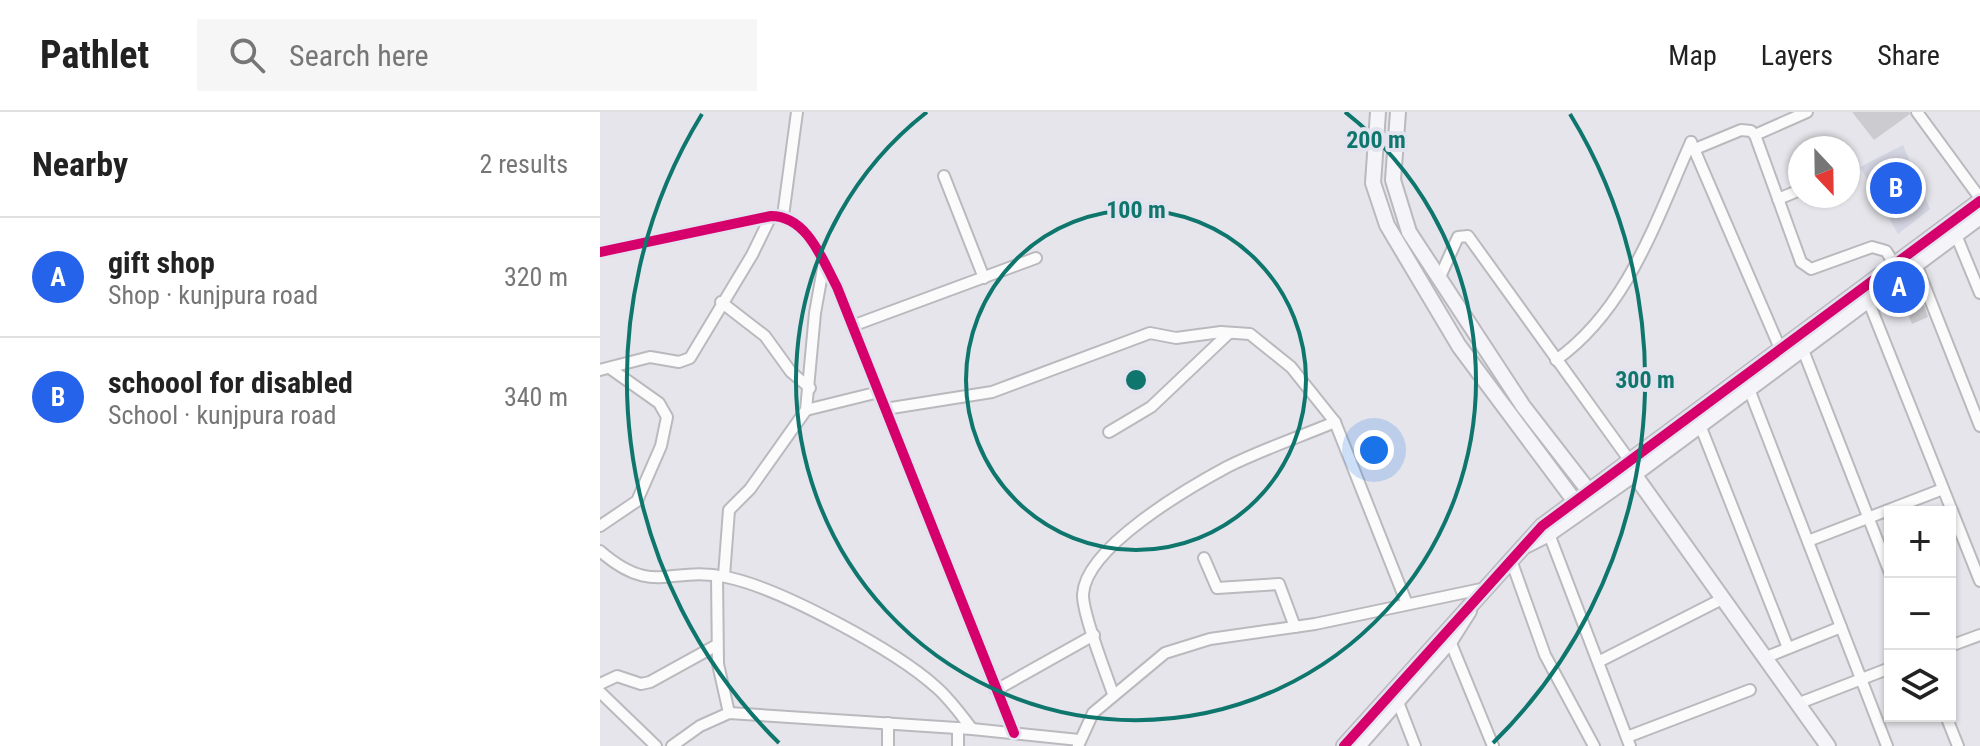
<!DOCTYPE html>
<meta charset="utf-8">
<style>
body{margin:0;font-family:"Roboto Condensed",sans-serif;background:#f6f6f6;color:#222}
.controls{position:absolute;right:24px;bottom:24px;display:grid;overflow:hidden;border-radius:0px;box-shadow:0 2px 6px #0004}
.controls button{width:72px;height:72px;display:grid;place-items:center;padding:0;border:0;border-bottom:2px solid #e0e0e0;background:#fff;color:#222;font:40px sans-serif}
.compass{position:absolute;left:1188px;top:24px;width:72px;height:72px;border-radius:50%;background:#fff;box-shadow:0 2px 6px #0004;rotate:158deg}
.you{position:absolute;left:774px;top:338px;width:28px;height:28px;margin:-20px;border:6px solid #fff;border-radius:50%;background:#1a73e8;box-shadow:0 0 0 12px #1a73e833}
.badge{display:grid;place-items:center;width:52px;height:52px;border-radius:50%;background:#2563eb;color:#fff;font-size:26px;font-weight:700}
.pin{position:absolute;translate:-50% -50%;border:4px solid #fff;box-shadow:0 2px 8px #0006}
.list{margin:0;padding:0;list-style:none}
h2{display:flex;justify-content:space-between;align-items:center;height:104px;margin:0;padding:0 32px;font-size:34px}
h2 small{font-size:26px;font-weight:400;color:#767676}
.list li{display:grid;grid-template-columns:52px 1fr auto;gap:24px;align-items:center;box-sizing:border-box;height:120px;padding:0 32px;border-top:2px solid #e0e0e0}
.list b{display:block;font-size:30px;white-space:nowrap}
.list p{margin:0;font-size:26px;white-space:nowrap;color:#767676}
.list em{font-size:26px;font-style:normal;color:#767676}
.icon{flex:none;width:44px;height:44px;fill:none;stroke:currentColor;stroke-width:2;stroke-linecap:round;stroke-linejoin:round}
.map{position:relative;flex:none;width:1380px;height:634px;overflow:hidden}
header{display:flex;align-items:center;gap:48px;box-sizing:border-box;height:112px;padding:0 40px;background:#fff;border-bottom:2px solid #e0e0e0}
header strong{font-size:38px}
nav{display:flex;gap:44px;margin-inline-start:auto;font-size:28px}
.search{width:560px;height:72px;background:#f6f6f6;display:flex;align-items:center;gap:20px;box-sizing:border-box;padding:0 28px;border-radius:0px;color:#767676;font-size:30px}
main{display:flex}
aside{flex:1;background:#fff}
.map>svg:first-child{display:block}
.built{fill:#d5d6e3}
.building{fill:#ccccd0}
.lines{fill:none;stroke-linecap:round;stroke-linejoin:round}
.street-casing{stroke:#bababe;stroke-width:14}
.secondary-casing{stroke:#bababe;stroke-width:18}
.street{stroke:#fbfbfc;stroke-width:10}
.secondary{stroke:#f5f5f9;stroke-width:14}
.cycleway-casing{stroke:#e2e3ee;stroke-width:15}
.cycleway{stroke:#d6006c;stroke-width:10}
.ring{fill:none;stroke:#0f766e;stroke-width:4}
.centre{fill:#0f766e;stroke:#e2e3ee;stroke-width:4}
.ring-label{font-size:24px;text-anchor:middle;font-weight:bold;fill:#0f766e;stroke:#e2e3ee;stroke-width:8;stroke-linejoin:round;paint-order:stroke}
</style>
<header>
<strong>Pathlet</strong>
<div class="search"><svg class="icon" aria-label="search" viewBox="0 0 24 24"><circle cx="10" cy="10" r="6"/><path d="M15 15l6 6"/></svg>Search here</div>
<nav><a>Map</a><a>Layers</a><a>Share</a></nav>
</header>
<main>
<aside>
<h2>Nearby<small>2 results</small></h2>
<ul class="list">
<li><span class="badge">A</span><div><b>gift shop</b><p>Shop · kunjpura road</p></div><em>320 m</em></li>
<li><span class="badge">B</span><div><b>schoool for disabled</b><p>School · kunjpura road</p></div><em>340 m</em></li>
</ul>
</aside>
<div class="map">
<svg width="1380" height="634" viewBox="0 0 1380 634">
<rect width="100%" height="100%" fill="#e5e5eb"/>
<polygon class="built" points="1303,33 1330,97 1298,122 1260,55"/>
<g class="building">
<polygon points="1252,0 1309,0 1310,2 1274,28"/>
<polygon points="1321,185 1328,205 1312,212 1305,195"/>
</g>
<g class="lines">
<defs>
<g id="street">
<polyline points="1207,0 1155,23 1201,150 1211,157 1272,135 1286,139 1296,155"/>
<polyline points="1317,0 1380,86"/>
<polyline points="1091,30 1182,241"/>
<polyline points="1095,37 1141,18 1151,19 1155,23"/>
<polyline points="344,64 384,166"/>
<polyline points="1178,87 1200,78"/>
<polyline points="183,104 197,0"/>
<polyline points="1356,123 1380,181"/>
<path d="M0,140L171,104C207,104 222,147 237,175L414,621"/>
<polyline points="1316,152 1380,314"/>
<polyline points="839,167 858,125 868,124 1030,349"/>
<polyline points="1268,188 1380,469"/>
<polyline points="121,190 165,224 191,260 210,276"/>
<polyline points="252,214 436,146"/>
<polyline points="1203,238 1290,461"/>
<path d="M956,248C1028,197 1056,108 1091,30"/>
<polyline points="0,258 50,245 79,250 90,246 152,143 171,104"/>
<polyline points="1149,277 1287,634"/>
<polyline points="285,297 392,280 550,221 576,226 621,220 650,222 691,255 735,310 807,492"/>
<polyline points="206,298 279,280"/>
<polyline points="1100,313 1188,536"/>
<polyline points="509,320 551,295 629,221"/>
<polyline points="0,414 37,389 61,334 67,305 59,291 11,257"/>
<polyline points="949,422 1030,634"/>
<polyline points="1208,429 1343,377"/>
<path d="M0,439C54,486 70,453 126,465C180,476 295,538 336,575C350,587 361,603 372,617"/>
<polyline points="604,446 617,476 679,472 695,515"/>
<polyline points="911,448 945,543 994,634"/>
<polyline points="117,464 118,552 129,601"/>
<polyline points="124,464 129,398 150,377 206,298 215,201 224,151"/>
<polyline points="850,529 893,634"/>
<polyline points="1350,534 1380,523"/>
<polyline points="1164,546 1241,515"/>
<polyline points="1000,549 1122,487"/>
<polyline points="0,572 17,564 41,572 50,570 117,533"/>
<polyline points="396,578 494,523"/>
<polyline points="0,580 56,634"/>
<path d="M513,582C506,561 482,501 483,482C486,435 588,376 627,355C661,338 699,325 735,310"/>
<polyline points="798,590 815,634"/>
<polyline points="1197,592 1290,556"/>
<polyline points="1346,604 1358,634"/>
<polyline points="288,611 288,634"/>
<polyline points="358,616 358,634"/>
<polyline points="1027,625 1150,578"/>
<polyline points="72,634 100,614 129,601 372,617 479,628"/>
<polyline points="478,634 493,601 565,541 610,527 715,512 886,476"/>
</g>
<g id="secondary">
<polyline points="778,0 773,71 787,113 859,234 979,395"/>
<polyline points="798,0 793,68 809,120 923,294 992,383"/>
<polyline points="1034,362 1228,634"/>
<polyline points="927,433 949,422 1043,356 1380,105"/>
<polyline points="744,634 942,414 1380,89"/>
<polyline points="758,634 850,529 869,499"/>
</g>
</defs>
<use href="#street" class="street-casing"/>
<use href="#secondary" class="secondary-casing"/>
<use href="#street" class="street"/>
<use href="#secondary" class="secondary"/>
<defs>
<g id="cycleway">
<path d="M0,140L171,104C207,104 222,147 237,175L414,621"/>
<polyline points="744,634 942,414 1380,89"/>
</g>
</defs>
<use href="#cycleway" class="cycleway-casing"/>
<use href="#cycleway" class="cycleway"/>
</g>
<g class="ring">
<circle cx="536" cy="268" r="170"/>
<path d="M745 0A340 340 0 1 1 327 0"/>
<path d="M179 631A509 509 0 0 1 102 2M970 2A509 509 0 0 1 893 631"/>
</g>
<circle cx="536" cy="268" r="12" class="centre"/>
<g class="ring-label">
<text x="776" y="36">200 m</text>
<text x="536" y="106">100 m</text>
<text x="1045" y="276">300 m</text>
</g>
</svg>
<div class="controls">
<button>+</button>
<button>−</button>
<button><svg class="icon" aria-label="layers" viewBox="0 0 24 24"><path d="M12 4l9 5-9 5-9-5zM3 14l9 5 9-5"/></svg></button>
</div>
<svg class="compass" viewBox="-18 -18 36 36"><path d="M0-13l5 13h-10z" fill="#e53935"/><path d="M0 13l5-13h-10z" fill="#767676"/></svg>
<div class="you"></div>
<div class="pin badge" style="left:1299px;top:175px">A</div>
<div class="pin badge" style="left:1296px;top:76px">B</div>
</div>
</main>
